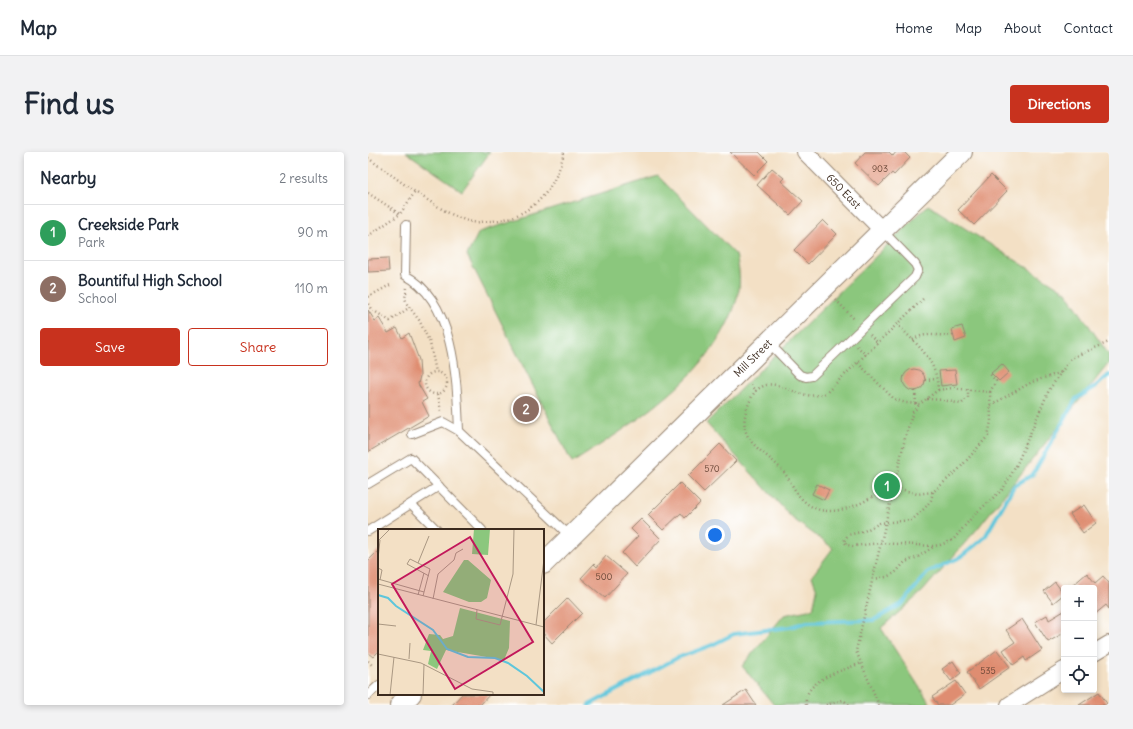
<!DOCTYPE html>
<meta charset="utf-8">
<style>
body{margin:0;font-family:Delius,sans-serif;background:#f2f2f3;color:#1f2937}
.controls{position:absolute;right:12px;bottom:12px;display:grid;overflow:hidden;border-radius:4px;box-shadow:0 2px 6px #0003}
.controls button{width:36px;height:36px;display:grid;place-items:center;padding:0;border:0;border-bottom:1px solid #e0e1e3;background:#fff;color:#1f2937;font:20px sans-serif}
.you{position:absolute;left:347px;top:383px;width:14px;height:14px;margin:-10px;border:3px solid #fff;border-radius:50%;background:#1a73e8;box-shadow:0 0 0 6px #1a73e833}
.badge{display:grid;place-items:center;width:26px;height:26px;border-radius:50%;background:#c8321e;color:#fff;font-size:13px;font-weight:700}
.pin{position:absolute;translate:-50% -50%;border:2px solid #fff;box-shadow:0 1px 4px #0006}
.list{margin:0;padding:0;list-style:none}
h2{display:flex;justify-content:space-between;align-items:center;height:52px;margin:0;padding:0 16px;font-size:17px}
h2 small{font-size:13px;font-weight:400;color:#747a83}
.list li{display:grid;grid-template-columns:26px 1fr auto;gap:12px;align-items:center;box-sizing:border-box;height:56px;padding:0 16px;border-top:1px solid #e0e1e3}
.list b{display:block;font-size:15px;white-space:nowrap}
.list p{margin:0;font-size:13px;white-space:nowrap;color:#747a83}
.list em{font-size:13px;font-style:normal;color:#747a83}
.actions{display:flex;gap:8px;padding:12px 16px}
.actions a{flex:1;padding:9px 0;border:1px solid #c8321e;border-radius:4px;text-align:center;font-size:14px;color:#c8321e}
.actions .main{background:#c8321e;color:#fff}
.icon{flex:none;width:22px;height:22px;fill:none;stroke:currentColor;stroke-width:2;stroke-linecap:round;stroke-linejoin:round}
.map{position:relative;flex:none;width:741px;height:553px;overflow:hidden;border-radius:4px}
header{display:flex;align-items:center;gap:24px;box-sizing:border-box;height:56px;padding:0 20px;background:#fff;border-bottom:1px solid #e0e1e3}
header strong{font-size:19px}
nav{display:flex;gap:22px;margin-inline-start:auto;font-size:14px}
.intro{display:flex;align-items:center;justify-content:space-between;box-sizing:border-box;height:96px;padding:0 24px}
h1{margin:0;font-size:28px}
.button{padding:10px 18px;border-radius:4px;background:#c8321e;color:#fff;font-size:14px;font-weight:700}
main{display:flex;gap:24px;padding:0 24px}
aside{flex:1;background:#fff;border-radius:4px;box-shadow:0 2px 6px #0003}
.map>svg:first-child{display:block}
.green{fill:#8bc77d;stroke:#63784e}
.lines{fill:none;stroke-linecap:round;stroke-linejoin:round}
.stream{stroke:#5ec6db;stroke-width:4}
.building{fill:#df8d71}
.service-casing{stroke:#978572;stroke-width:10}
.minor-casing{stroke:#978572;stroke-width:18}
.tertiary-casing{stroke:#978572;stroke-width:22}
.path{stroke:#978572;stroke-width:2.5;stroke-dasharray:1 3;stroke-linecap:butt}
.service{stroke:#fff;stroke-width:8}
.minor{stroke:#fff;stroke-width:16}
.tertiary{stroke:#fff;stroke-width:20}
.labels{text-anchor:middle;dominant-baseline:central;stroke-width:3;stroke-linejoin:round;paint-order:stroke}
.number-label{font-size:9px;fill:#644333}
.street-label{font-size:11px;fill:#3b2a1e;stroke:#fff}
.inset-river{fill:none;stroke:#5ec6db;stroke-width:2}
.inset-road{fill:none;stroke:#a99782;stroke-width:1}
.view{fill:#c2185b;fill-opacity:0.15;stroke:#c2185b;stroke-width:2}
.inset-edge{fill:none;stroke:#3b2a1e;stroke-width:2}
</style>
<header>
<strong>Map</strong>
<nav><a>Home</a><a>Map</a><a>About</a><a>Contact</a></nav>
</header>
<div class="intro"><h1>Find us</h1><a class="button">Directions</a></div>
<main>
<aside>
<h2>Nearby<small>2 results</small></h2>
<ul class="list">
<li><span class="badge" style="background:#2e9e5b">1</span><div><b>Creekside Park</b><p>Park</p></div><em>90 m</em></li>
<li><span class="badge" style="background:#8d6e63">2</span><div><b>Bountiful High School</b><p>School</p></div><em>110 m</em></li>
</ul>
<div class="actions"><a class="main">Save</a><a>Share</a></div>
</aside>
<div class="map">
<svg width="741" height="553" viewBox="0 0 741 553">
<rect width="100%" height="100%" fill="#fff"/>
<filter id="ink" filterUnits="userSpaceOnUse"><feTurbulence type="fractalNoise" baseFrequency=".025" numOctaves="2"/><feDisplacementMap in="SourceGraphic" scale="8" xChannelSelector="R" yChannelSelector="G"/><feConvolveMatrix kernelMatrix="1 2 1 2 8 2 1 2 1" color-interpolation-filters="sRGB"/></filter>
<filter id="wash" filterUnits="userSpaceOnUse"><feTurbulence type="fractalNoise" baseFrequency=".012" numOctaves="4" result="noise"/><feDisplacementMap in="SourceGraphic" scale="16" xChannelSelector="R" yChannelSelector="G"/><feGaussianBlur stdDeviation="0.9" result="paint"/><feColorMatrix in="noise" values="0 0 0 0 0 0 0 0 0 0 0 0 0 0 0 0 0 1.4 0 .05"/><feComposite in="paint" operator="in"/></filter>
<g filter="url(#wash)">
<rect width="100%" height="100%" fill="#f3e0c5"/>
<g class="green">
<polygon points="38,0 122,0 94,39"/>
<path d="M290,24L368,103C371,115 373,130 370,143C350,220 268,270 204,311L99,103L111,80Z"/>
<polygon points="560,53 698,140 741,203 741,211 610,376 554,440 513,476 563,553 406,553 374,514 416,463 445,457 449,438 444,424 465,396 424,366 338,271"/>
</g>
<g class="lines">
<polyline class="stream" points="221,553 309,506 344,493 366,482 422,475 439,470 506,468 534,452 560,420 593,405 617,385 646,334 665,322 708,247 727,235 741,223"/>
</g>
<g id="blocks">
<g class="building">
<polygon points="362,0 391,0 400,9 386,23"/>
<polygon points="497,0 521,0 525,4 528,0 536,0 542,6 526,23 524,21 511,34 487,11"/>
<polygon points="404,16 416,26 413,29 435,49 422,63 389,33"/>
<polygon points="623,23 639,39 606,73 590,58"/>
<polygon points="455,68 469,82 440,112 426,98"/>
<polygon points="20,106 21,119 0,120 0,107"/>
<polygon points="0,158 7,169 11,166 20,181 29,176 34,186 41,181 51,208 52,224 50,232 59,247 54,250 61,264 0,300"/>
<polygon points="594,174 598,186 587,190 584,177"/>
<polygon points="634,212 641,220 631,229 623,221"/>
<circle cx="546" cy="228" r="11"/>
<polygon points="587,218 589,232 573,234 571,219"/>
<polygon points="352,292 368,309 336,340 320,324"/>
<polygon points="312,331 332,351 317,366 313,361 295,378 280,363"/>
<polygon points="449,332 461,338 456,348 444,342"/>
<polygon points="716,353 728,371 715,381 702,362"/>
<polygon points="273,367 293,387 267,415 254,401 270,384 263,377"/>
<polygon points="11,398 11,499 5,505 0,501 0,409"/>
<polygon points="238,404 259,422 237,446 213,426 226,412 229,415"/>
<polygon points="719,421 727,431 735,424 741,431 741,457 738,453 726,463 726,436 708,436 705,433"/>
<polygon points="687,430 696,442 685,451 676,439"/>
<polygon points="200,446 214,461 184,491 175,481 175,471"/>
<polygon points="696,459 696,481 680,490 667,470 679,463 681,468"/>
<polygon points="654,467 674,498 658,509 656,505 645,513 635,498 647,490 638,478"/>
<polygon points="629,498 642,515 611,537 599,520"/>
<polygon points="585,509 593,521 583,529 574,517"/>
<polygon points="588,529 597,542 582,553 570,553 564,545"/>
<polygon points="378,538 388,553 355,553"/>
<polygon points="731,540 740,553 711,553"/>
<polygon points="94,542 122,542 112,553 84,553"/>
</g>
</g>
</g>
<g filter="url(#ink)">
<use href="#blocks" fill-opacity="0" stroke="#978572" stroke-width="1"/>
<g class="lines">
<defs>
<g id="service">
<path d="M38,73L37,123C87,149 89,229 91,279L203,385"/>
<polyline points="401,191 432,223 438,225 444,224 547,125 550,118 547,112 514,78"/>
<polyline points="44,282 75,270 91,279"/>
<polyline points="0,332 43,306 114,378"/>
<polyline points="43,352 69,378"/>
<polyline points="0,379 71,334"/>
<polyline points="0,543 11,533"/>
</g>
<g id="minor">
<path id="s1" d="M437,0L514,78"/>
<polyline points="726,501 741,492"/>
<polyline points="641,553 696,518"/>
</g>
<g id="tertiary">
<path id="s2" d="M175,412L594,0"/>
<polyline points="32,553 43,542"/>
</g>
</defs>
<use href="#service" class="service-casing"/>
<use href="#minor" class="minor-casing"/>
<use href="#tertiary" class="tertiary-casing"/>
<g class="path">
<polyline points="0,6 47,40"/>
<polyline points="0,41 32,62"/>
<path d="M0,84L32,62L47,40C65,51 83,65 104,70C110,71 117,69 122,69C163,67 188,38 196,0"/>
<polyline points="39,136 37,146 39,152 51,168 62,191 68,220"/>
<polyline points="0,145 22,133"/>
<path d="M555,147L459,240C431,254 412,221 390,237C384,241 382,250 379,256C368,290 395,297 413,317C422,326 425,338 434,347C458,373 497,351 520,335H526L549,342L565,340L591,317L620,284L623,269L622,240L584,236L570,238"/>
<polyline points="468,148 487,168"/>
<polyline points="0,152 3,157 22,169 42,155"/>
<polyline points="502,183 510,191"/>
<path d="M545,188C556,179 571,185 585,183"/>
<polyline points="489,194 498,203"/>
<path d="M490,211L526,247L538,251L552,252L570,238C569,207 549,193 529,172"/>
<circle cx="68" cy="231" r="11"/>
<polyline points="557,228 569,227"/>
<polyline points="382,233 388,239"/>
<polyline points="547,239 548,252"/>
<polyline points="622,240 628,229 622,222"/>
<polyline points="70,242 73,259"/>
<polyline points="559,247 576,248 593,252 600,246 600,237"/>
<polyline points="623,253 664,230 694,220"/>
<polyline points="565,340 563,348 557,356 544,368 512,371 496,379 480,383 476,389 479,393 485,394 513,391 565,394 572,393 585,388 605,364 635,337 648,314 681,238 703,206 741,190"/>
<polyline points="505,427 518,425 527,421 537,410 550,405 565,395"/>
<polyline points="0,509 4,513"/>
<path d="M438,553C435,527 475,519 493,511"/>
<polyline points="458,553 475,548 482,553"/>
<polyline points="511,553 488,499 538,282 545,260 552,252"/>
</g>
<use href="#service" class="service"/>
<use href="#minor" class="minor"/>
<use href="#tertiary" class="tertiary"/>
</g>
</g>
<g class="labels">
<g class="number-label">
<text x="512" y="16">903</text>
<text x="344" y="316">570</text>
<text x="236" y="424">500</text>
<text x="620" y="518">535</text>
</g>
<g class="street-label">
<text stroke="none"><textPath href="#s1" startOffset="55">650 East</textPath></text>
<text stroke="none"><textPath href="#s2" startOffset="294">Mill Street</textPath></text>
</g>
</g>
<g transform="translate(10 377)">
<rect width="166" height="166" fill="#f3e0c5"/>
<path d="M96,0H112L110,26L94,25ZM86,31H90L113,51L109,69L103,73H91L65,63ZM82,79L132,92L131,119L126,131L68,121L59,140L50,135L53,122L45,121L51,105L62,106L65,110L75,107Z" fill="#8bc77d"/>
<path class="inset-river" d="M0,66L10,69L18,77L55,101L69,120L90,128L117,129L130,134L149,147L166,163"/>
<path class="inset-road" d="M0,12L12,0M0,30L2,11M40,34L32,30L29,35L51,47M0,39L4,41L2,51M0,50L46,63M0,55L166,98M40,66L46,44M45,67L52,40L40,34L51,7M55,70L60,45L76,31L78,24L85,20M99,81L98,90L122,96L135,45L136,0M0,95L18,97M158,96L166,30M0,125L43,134L94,160L115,163V166M31,130L32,114M12,166L16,128M45,166L46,135"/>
<path class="view" d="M92,8L155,113L77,160L14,55Z"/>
<rect width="166" height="166" class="inset-edge"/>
</g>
</svg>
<div class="controls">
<button>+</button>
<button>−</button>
<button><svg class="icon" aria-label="locate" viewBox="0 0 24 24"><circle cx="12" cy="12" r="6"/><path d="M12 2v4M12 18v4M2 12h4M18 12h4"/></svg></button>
</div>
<div class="you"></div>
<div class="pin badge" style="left:519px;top:334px;background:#2e9e5b">1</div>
<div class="pin badge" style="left:158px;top:257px;background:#8d6e63">2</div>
</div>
</main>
